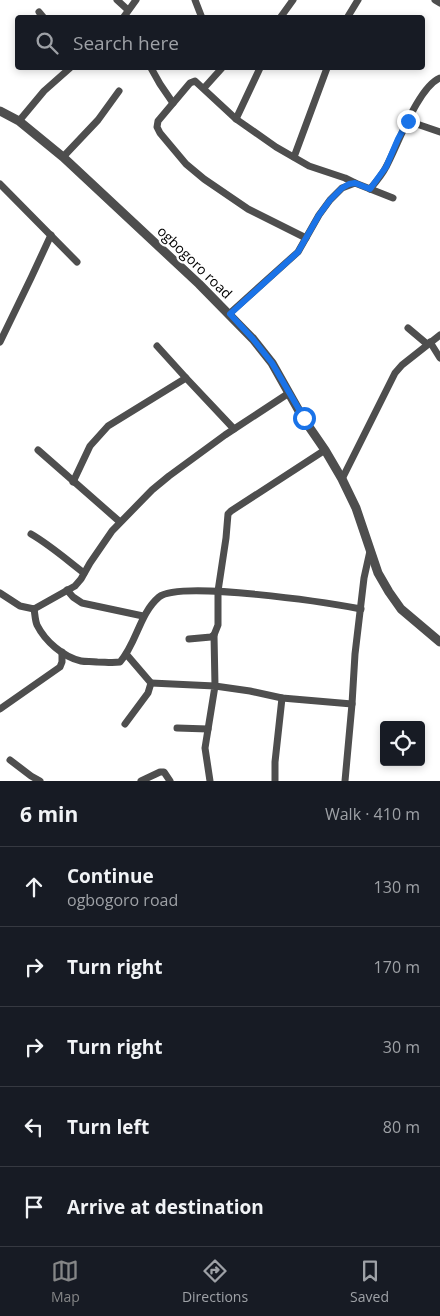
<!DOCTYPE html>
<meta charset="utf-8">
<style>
body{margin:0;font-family:"Open Sans",sans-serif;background:#20242c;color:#f1f3f6}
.controls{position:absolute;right:15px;bottom:15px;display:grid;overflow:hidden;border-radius:5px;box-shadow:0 2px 8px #0003}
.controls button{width:45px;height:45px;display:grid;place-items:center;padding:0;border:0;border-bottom:1px solid #363941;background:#171b24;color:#f1f3f6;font:25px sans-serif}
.stop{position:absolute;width:15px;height:15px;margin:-11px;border:4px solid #1a73e8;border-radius:50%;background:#fff}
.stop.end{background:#1a73e8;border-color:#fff;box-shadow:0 1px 5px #0008}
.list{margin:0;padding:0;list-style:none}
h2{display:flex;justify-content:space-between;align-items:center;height:65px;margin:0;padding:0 20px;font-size:21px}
h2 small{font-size:16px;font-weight:400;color:#9ea1a6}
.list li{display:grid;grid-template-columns:32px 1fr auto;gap:15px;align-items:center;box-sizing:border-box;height:80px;padding:0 20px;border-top:1px solid #363941}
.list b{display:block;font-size:19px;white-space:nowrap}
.list p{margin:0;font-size:16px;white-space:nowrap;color:#9ea1a6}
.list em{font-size:16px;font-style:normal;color:#9ea1a6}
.icon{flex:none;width:28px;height:28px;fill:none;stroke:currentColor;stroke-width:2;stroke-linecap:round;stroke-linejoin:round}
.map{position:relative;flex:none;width:440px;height:781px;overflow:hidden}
.search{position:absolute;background:#171b24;box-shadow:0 2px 8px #0003;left:15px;right:15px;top:15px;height:55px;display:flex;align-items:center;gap:12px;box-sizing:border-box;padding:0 18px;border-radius:5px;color:#9ea1a6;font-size:19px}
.sheet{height:465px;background:#171b24}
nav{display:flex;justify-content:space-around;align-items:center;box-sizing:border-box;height:70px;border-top:1px solid #363941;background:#171b24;font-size:14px;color:#9ea1a6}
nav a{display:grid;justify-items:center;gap:2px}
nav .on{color:#858687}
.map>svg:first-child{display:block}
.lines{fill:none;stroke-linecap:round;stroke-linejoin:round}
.minor{stroke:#4e4e4e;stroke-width:7}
.tertiary{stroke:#4e4e4e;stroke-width:9}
.route{stroke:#1a73e8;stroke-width:6}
.labels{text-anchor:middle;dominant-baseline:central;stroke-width:4.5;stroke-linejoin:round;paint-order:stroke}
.street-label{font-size:14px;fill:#000;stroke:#fff}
</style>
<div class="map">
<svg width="440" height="781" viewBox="0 0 440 781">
<rect width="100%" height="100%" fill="#fff"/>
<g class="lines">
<g class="minor">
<polyline points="117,0 128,10"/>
<polyline points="195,0 202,18"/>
<polyline points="435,0 440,3"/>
<polyline points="39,12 44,18"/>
<polyline points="123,18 136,0"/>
<polyline points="280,18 293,0"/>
<polyline points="347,18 358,0"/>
<polyline points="151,68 160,84 173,103"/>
<polyline points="204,88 222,68"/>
<polyline points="236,119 260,68"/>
<polyline points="19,121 44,91 70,68"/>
<polyline points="408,121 440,132"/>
<polyline points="63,157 98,120 119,91"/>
<polyline points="294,157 327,68"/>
<polyline points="0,184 77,262"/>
<path d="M370,189C376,182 382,175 386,167C398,145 418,87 440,78"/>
<polyline points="306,238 248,209 204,179 186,164 160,133 157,127 158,121 190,83 195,81 236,119 276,147 309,166 345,178 355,183"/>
<polyline points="229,314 298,252 319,215 330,200 342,188 355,183 393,198"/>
<polyline points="408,328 427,344"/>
<polyline points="0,342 31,278 51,235"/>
<polyline points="430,342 440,358"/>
<polyline points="157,346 186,378 234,429"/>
<polyline points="38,450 120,522"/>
<polyline points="342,479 395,373 402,365 440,335"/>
<polyline points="73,482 90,446 108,426 186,378"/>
<path d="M31,534C50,545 67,560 84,573"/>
<polyline points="67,590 73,597 82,603 143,616"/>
<polyline points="0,593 20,606 34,609 75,586 81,579 90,563 112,531 152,490 169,476 225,435 289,393"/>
<path d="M34,609C35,614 35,620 37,625C45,641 63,657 81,661C86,662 92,661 97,662C105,662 112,663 120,662C137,643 139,614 159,597C180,580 330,603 361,609"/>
<polyline points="214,635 215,686 250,691 282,698 352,704"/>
<polyline points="189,639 211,637 214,635 218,625 218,591 226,538 228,514 231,511 325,450"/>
<polyline points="151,683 215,686 205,748 210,781"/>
<polyline points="0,709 60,667 62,662 62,652"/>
<polyline points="125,724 148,693 151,683 127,655"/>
<polyline points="177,728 208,729"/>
<polyline points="10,760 31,776 40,781"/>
<polyline points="141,781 160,772 164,772 170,781"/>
<polyline points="275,781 275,762 282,698"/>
<polyline points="345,781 352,704 355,654 364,578 370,551"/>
</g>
<polyline class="tertiary" points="0,111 19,121 63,157 199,284 253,339 272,363 303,418 325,450 342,479 356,508 378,573 389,592 401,609 440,642"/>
</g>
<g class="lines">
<polyline class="route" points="304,418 272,363 253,339 230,314 298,252 319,215 330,200 342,188 349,184 355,183 370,189 386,167 398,139 408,121"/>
</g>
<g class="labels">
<g class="street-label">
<text transform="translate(195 262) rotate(44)">ogbogoro road</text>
</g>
</g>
</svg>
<div class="controls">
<button><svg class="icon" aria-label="locate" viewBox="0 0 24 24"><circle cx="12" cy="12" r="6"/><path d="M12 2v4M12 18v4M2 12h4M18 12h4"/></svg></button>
</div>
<div class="stop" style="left:304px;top:418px"></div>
<div class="stop end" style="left:408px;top:121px"></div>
<div class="search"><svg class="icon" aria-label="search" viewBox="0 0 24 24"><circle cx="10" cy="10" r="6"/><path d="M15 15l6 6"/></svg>Search here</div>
</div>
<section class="sheet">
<h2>6 min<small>Walk · 410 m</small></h2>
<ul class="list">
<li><svg class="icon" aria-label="ahead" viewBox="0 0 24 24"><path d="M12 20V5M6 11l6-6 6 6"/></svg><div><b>Continue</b><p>ogbogoro road</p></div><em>130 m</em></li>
<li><svg class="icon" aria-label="right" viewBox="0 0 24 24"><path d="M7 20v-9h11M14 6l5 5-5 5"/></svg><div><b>Turn right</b></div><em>170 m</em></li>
<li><svg class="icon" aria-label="right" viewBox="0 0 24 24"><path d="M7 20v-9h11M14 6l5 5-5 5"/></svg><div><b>Turn right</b></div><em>30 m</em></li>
<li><svg class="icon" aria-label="left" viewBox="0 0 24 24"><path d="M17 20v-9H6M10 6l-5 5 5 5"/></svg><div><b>Turn left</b></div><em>80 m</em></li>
<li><svg class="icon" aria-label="arrive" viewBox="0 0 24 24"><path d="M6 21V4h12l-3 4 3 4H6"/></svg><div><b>Arrive at destination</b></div></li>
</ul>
</section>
<nav>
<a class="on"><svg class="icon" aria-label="map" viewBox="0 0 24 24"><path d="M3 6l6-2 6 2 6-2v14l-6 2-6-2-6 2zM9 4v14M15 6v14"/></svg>Map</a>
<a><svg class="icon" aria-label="directions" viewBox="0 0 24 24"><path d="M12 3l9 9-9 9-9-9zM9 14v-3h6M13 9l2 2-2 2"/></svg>Directions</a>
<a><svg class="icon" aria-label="saved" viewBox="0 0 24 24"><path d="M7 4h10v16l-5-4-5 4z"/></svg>Saved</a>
</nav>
